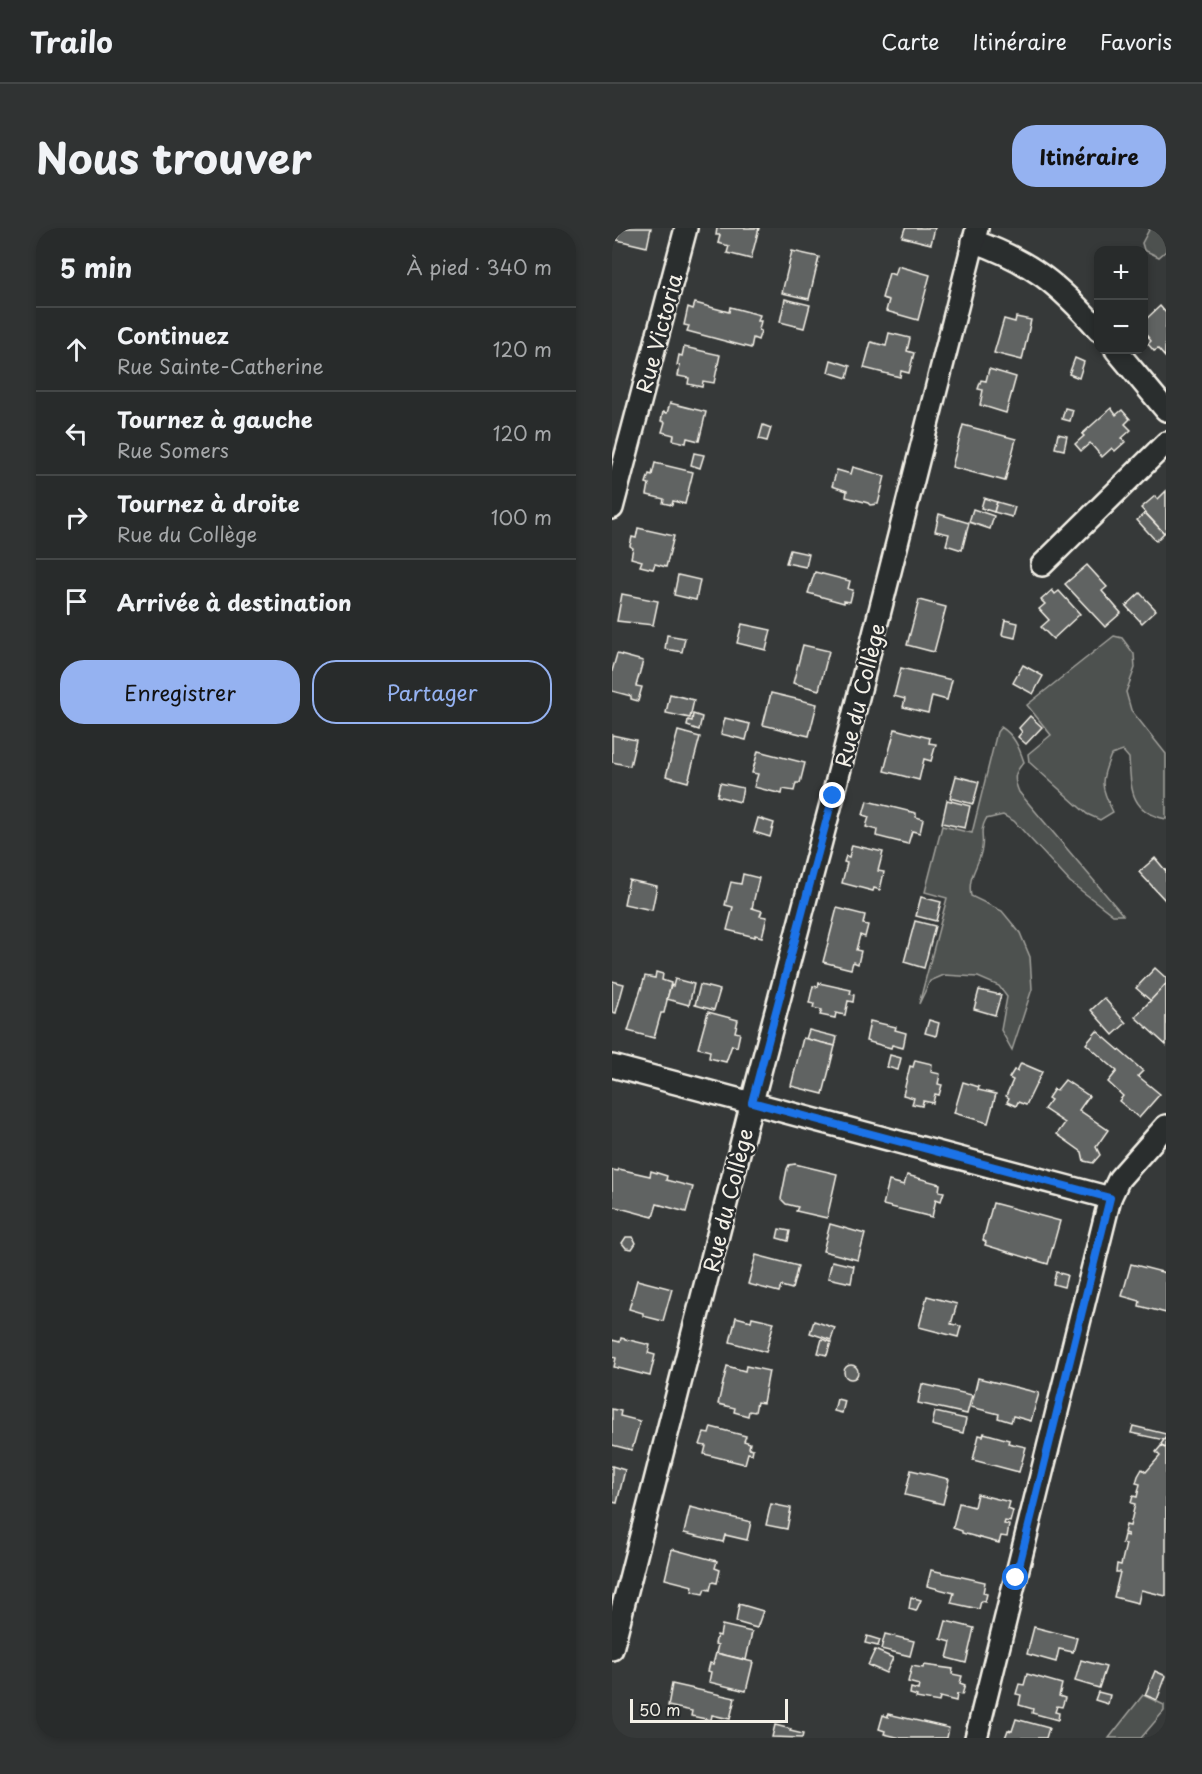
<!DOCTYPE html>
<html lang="fr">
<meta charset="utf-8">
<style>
body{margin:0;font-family:"Playpen Sans",sans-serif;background:#303333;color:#f1f3f6}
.controls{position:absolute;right:18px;top:18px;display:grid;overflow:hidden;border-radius:12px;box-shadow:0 3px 9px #0003}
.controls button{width:54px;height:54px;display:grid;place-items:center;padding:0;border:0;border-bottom:2px solid #444747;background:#282b2b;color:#f1f3f6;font:30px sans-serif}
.scale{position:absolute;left:18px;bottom:15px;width:158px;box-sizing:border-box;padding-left:6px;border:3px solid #f4f1e8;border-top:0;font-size:16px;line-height:21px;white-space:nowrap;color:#f4f1e8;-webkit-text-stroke:4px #2a2d2e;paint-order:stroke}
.stop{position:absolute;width:18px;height:18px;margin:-14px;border:4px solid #1a73e8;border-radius:50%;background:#fff}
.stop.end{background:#1a73e8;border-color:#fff;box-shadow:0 2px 6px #0008}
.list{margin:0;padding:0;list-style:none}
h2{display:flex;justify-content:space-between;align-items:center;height:78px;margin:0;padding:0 24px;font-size:26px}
h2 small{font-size:20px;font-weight:400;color:#a5a7a9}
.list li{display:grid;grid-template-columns:39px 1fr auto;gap:18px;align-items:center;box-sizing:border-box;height:84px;padding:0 24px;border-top:2px solid #444747}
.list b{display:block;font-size:22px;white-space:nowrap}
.list p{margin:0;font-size:20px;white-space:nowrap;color:#a5a7a9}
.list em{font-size:20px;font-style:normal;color:#a5a7a9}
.actions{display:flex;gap:12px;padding:18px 24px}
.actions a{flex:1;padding:14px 0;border:2px solid #95b2f1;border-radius:24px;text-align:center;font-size:21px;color:#95b2f1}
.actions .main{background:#95b2f1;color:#111}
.icon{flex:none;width:33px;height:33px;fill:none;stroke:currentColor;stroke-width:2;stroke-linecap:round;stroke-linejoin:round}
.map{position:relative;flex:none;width:554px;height:1510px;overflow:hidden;border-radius:24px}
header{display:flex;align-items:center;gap:36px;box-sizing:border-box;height:84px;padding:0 30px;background:#282b2b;border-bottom:2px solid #444747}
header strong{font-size:28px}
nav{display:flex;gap:33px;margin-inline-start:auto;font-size:21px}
.intro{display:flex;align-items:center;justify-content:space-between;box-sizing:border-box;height:144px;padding:0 36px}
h1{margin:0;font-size:42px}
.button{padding:15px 27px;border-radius:24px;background:#95b2f1;color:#111;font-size:21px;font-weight:700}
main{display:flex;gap:36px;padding:0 36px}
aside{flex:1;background:#282b2b;border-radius:24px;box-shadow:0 3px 9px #0003}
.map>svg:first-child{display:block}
.green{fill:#4e514f;stroke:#a1a19c;stroke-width:1.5}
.building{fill:#616362;stroke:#f4f1e8;stroke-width:1.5}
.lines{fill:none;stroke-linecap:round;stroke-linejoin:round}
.minor-casing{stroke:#f4f1e8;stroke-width:26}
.minor{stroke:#2a2d2e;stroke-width:21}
.route{stroke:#1a73e8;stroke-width:8}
.labels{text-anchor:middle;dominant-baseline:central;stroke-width:5;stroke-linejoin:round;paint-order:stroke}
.street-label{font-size:21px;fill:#f4f1e8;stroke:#2a2d2e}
</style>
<header>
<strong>Trailo</strong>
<nav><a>Carte</a><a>Itinéraire</a><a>Favoris</a></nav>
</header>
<div class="intro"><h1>Nous trouver</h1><a class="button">Itinéraire</a></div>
<main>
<aside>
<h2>5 min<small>À pied · 340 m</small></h2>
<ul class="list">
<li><svg class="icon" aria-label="ahead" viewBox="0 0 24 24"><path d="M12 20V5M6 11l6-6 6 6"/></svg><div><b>Continuez</b><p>Rue Sainte-Catherine</p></div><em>120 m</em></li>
<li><svg class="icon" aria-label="left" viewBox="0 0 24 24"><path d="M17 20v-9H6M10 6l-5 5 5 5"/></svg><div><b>Tournez à gauche</b><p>Rue Somers</p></div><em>120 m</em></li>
<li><svg class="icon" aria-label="right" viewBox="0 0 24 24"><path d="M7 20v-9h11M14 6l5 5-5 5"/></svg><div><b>Tournez à droite</b><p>Rue du Collège</p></div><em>100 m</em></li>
<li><svg class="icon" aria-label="arrive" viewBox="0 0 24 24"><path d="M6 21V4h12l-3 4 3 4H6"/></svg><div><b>Arrivée à destination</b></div></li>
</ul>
<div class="actions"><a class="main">Enregistrer</a><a>Partager</a></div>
</aside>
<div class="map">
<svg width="554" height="1510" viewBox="0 0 554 1510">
<rect width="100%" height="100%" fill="#363939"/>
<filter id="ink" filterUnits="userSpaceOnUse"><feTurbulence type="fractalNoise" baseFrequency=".0167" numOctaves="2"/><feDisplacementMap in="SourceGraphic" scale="12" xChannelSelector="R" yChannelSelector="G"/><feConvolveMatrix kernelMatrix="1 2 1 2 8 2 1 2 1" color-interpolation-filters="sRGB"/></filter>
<g filter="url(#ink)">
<g class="green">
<polygon points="538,0 554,0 554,23 547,29 532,22 530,15"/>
<path d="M502,408L510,410L522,426L523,440L514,464L519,482L554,526V591C518,584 519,561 517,530L511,523L499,527C488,553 488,558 501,584L488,592L475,586L417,534L416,526L439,507L415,477Z"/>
<path d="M389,499C402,507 407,519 412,534C402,545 401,550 407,564L511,687H501L458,654L402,593L391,587L374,591C367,604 372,608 370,620C367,639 355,648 359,668L390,683L408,705L418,729L420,761L400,822L389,802L395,769L387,758L366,749L332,747L318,753L307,776L335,670L313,664L330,598L360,605L385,504Z"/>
<polygon points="531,1467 552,1477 552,1483 529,1510 497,1510"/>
</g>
<g class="building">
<polygon points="8,0 39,0 35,19 5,12"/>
<polygon points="105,0 147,0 139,31 115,25 117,18 106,15 108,7 104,7"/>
<polygon points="293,0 323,0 319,16 290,9"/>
<polygon points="180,23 207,29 197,71 170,65"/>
<polygon points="286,38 318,47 306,92 274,83 277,72 270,70 277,45 283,47"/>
<polygon points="173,71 198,77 192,100 168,94"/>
<polygon points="83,75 117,84 118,79 148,87 146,93 149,93 147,102 149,103 146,112 141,110 139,120 75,103 77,98 72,97 76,79 81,81"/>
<polygon points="548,78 554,85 553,129 546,121 542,123 536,116 539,113 532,104 532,93"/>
<polygon points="404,89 419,92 410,132 382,125 392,91 403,94"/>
<polygon points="277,105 298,110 295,123 302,125 297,145 289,143 288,149 252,140 259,114 274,118"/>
<polygon points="72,119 108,127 102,155 91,153 90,159 76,156 77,150 66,148 68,138 65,137 67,127 70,128"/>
<polygon points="463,130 472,134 467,150 457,146"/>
<polygon points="219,132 238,138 235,150 216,144"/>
<polygon points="377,141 404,149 394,185 368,177 371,162 366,161 369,152 374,153"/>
<polygon points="58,175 94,184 87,213 75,210 74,215 61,212 62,207 50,204 53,194 49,193 51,184 55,185"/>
<polygon points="453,180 461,182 458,193 450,191"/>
<polygon points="499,180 504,187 510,182 518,191 513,196 519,202 510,210 513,214 503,223 500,220 490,229 478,215 469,223 463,216 472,208 470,206"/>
<polygon points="151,197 159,200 155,213 147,211"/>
<polygon points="351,197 404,211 393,253 340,239"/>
<polygon points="446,206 455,208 452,222 443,220"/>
<polygon points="82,225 92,227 88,240 79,237"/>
<polygon points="43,235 81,244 73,276 61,273 60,277 51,275 52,271 35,267 37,256 34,255 37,246 40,247"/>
<polygon points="241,239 273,248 266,276 258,277 256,275 234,269 235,263 220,258 225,242 239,246"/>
<polygon points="554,263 554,303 552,305 529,280 543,268 546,271"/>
<polygon points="372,270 385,274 382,284 369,280"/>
<polygon points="385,274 403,279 400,289 382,284"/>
<polygon points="361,281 382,288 378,301 357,294"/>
<polygon points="533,285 552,305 544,313 525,292"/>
<polygon points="327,286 357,295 350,322 334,317 337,306 323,303"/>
<polygon points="26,300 62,308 54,339 43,336 41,341 28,338 30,333 19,330 21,320 18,318 20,309 24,310"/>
<polygon points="178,322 197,326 194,339 174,335"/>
<polygon points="475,337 495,359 490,363 509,385 493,399 453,356"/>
<polygon points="203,344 238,353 236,361 241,362 238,374 232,373 232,375 196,365"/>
<polygon points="66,347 88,352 84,372 62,367"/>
<polygon points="440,362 443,366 447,363 468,386 441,411 429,399 437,392 427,381 433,376 429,372"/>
<polygon points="528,365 544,382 530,395 514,378"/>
<polygon points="10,366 46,373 41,397 5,393"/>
<polygon points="307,372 334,379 322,424 295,417"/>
<polygon points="393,392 406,395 403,410 390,407"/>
<polygon points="130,396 159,402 154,422 125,415"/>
<polygon points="55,407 73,410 70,424 53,421"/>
<polygon points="191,417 217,423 207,462 181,455"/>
<polygon points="5,426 31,433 24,458 30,459 26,473 19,471 19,468 0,463 0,443"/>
<polygon points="411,437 431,448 421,466 401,455"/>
<polygon points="289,440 340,452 335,472 320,468 316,485 291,479 293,471 282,468"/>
<polygon points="159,465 205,476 197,508 151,497"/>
<polygon points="58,466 82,472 78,490 54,485"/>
<polygon points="81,486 90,489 87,502 75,498 76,492 80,493"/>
<polygon points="418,488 430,499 414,516 406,509 410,504 407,500"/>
<polygon points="113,490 138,496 134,512 109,506"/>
<polygon points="283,501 318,510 317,515 324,516 319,533 312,531 307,552 272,543"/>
<polygon points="66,503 88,509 76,554 54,548"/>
<polygon points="0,507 24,512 18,538 0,534"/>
<polygon points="146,523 193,535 188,555 184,555 182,563 171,561 170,566 142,559 146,546 140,545"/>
<polygon points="344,548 367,554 361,576 338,570"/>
<polygon points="108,555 131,560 128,574 105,568"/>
<polygon points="335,572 358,578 353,600 330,595"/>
<polygon points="255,573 304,585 304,589 311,591 308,605 300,603 296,616 264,608 265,602 254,599 257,589 251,587"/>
<polygon points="146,590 162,595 158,609 142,604"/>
<polygon points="240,617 271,624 266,643 272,644 268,662 262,660 261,663 230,655 235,635 232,634 234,628 237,629"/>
<polygon points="543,630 554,643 554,673 527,644"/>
<polygon points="131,646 147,650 140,680 150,683 148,688 155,689 150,709 143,707 143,709 115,702 121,679 113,677 119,654 129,656"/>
<polygon points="17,652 45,658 40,682 12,676"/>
<polygon points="309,669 329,674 324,693 304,688"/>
<polygon points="225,680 253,687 251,696 256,697 253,709 248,707 244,722 249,723 246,736 241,734 239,741 211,734"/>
<polygon points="303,693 323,698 312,740 292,734"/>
<polygon points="543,740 554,750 554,756 539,773 524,760"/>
<polygon points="44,744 51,746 50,752 59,755 52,785 49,785 42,810 16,803 33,748 43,750"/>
<polygon points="63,751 82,756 77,777 55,771 59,757 61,758"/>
<polygon points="0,753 12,756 4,785 0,784"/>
<polygon points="207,755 239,762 238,766 242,767 241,774 236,773 233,787 224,785 223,790 208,787 210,782 201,780 202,776 197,775 201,758 206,759"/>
<polygon points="554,756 554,817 523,789"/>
<polygon points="88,757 108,762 102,782 83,777"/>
<polygon points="367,762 389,767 383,787 362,781"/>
<polygon points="492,770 514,795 501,807 479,782"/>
<polygon points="96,784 126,792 123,804 128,805 125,819 120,817 114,834 97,830 98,823 86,820"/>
<polygon points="317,792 327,795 324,808 313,805"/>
<polygon points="258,793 284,799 283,802 294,805 291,820 280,817 279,820 254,813"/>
<polygon points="197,802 225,809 223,818 194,811"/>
<polygon points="485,803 531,843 526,848 548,866 527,890 507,873 511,868 496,854 505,843 474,816"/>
<polygon points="191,810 223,818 211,866 179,858"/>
<polygon points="278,827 289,830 286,842 275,839"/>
<polygon points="303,832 320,836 319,844 328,846 326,856 330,857 327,867 323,866 321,875 311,873 310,878 300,876 302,870 291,867 298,838 301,839"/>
<polygon points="409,835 430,844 414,877 406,874 404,878 395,874 397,870 394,868 401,852 397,850 402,842 405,843"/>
<polygon points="453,852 477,868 467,882 496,902 484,919 488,927 481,935 472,933 470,924 445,906 453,895 432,881 439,872 436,870 442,861 444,863"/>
<polygon points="351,854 367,859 366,862 384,866 376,895 342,885"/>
<polygon points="183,936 225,946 215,990 184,983 186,979 174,976 169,971 175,941 177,937"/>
<polygon points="7,941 38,948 39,943 55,948 54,952 81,959 74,984 45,976 41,989 0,978 0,942 6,943"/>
<polygon points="295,947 328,956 327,963 332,964 329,973 324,971 320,989 271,977 277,953 292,957"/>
<polygon points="381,975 448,993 436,1036 373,1017 374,1014 371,1012"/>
<polygon points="218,996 253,1006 246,1032 211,1023"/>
<polygon points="167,1001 178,1003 176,1013 165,1010"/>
<polygon points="14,1009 21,1009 24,1015 20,1021 14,1020 10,1015"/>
<polygon points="144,1027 186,1038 180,1061 169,1058 167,1064 136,1056"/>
<polygon points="220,1033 242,1038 239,1055 216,1050"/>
<polygon points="519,1036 554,1045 554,1085 527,1078 528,1073 510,1068"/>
<polygon points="444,1044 455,1047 452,1059 441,1056"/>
<polygon points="25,1052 60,1061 51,1093 31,1088 31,1085 17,1081"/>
<polygon points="315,1068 345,1076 339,1096 349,1098 346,1109 307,1099"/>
<polygon points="124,1089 139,1093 140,1089 162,1094 154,1124 118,1114"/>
<polygon points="202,1093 223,1100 219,1112 198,1105"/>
<polygon points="9,1110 38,1117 36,1125 43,1127 38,1148 2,1139 4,1130 0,1129 0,1112 8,1114"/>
<polygon points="210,1111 219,1114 215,1127 206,1125"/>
<circle cx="239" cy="1144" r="7"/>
<polygon points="115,1138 133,1143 134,1138 157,1143 151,1175 145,1174 143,1184 137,1183 136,1188 122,1184 123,1180 106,1176"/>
<polygon points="366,1150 427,1165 419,1193 401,1188 399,1194 386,1190 387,1186 359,1179"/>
<polygon points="310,1156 360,1167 355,1186 306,1175"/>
<polygon points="225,1171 233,1173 230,1185 222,1183"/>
<polygon points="0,1181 9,1183 8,1188 28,1193 20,1222 0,1217"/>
<polygon points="323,1184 354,1191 351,1205 320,1197"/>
<polygon points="521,1198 554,1206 554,1209 552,1212 519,1205"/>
<polygon points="99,1199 134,1208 132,1213 138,1215 137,1220 141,1221 140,1226 136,1225 133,1236 92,1226 94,1218 88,1217 92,1205 97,1206"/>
<polygon points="372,1205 397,1212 396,1215 414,1219 407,1244 361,1232 367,1207 371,1208"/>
<polygon points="554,1209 554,1368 529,1362 526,1375 502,1369 508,1344 504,1344 505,1336 509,1337 514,1316 510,1315 512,1307 516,1308 516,1306 512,1305 514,1297 518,1298 523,1276 519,1275 521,1268 525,1269 528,1256 524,1255 526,1248 530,1241 534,1244 548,1228 544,1224 549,1218 553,1220 549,1216"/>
<polygon points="0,1238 13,1242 5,1275 0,1274"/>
<polygon points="299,1242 337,1251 331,1276 293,1267"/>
<polygon points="365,1266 398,1274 396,1281 401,1283 398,1294 393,1293 392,1296 397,1297 395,1309 389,1308 387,1315 350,1305 350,1303 341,1300 347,1275 362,1279"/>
<polygon points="159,1276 179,1280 175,1301 154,1297"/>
<polygon points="78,1279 139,1294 135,1312 113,1307 111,1314 72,1305"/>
<polygon points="60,1321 105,1333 103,1340 108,1342 105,1355 100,1354 98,1362 93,1361 91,1366 80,1364 81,1358 53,1351"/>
<polygon points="319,1342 373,1354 371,1365 375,1366 373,1374 369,1373 367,1381 339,1375 342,1365 315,1358"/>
<polygon points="299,1369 309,1372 304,1383 297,1381"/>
<polygon points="127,1376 151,1383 145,1400 124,1394"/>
<polygon points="334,1393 362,1400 354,1435 335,1430 339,1414 329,1411"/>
<polygon points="110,1397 140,1404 134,1432 104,1425 106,1417 103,1416 105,1407 108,1408"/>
<polygon points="422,1399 465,1410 461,1424 447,1421 444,1434 415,1426"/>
<polygon points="273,1406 302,1413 298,1428 269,1421"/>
<polygon points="255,1408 268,1412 266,1418 253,1415"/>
<polygon points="263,1422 281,1430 274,1445 256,1437"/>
<polygon points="104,1425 141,1434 134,1463 97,1454 99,1444 96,1443 98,1435 101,1436"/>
<polygon points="469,1432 494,1439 487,1460 463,1453"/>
<polygon points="312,1437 341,1441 340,1446 350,1448 348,1455 353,1457 350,1467 345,1466 344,1473 328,1469 327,1474 304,1470 305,1468 298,1466 299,1460 306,1462 307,1457 296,1454 300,1438 311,1440"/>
<polygon points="543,1443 554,1448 545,1472 533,1467"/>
<polygon points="415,1446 450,1456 447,1468 453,1470 450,1479 445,1478 443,1484 447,1485 446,1492 420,1485 421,1481 407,1477 409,1467 404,1466 407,1456 412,1457"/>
<polygon points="60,1456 123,1470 118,1491 100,1487 99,1492 79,1488 80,1483 56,1478"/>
<polygon points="486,1464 498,1467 496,1476 483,1472"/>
<polygon points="276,1486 337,1500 335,1510 289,1510 272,1506 273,1503 267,1501 271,1487 276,1489"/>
<polygon points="404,1491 437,1500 434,1510 393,1510 396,1502 400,1503"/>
<polygon points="163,1497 179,1501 178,1503 191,1506 190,1510 160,1509"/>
</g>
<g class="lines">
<defs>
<g id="minor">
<path d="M361,13C419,33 447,57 487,102"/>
<polyline points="504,122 554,182"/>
<polyline points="0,280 74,0"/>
<polyline points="430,337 554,215"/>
<polyline points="0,838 498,970"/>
<polyline points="0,1421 140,874 221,568 365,0"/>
<polyline points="364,1510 498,970 507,951 554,898"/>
</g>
</defs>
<use href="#minor" class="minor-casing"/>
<use href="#minor" class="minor"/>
</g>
</g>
<g class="lines" filter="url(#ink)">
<polyline class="route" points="221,568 140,874 498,970 404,1350"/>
</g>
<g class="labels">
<g class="street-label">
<text transform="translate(46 105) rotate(-75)">Rue Victoria</text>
<text transform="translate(247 467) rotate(-76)">Rue du Collège</text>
<text transform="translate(115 972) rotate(-76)">Rue du Collège</text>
</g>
</g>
</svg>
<div class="controls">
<button>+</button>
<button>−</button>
</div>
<div class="scale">50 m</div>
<div class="stop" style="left:404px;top:1350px"></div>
<div class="stop end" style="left:221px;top:568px"></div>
</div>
</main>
